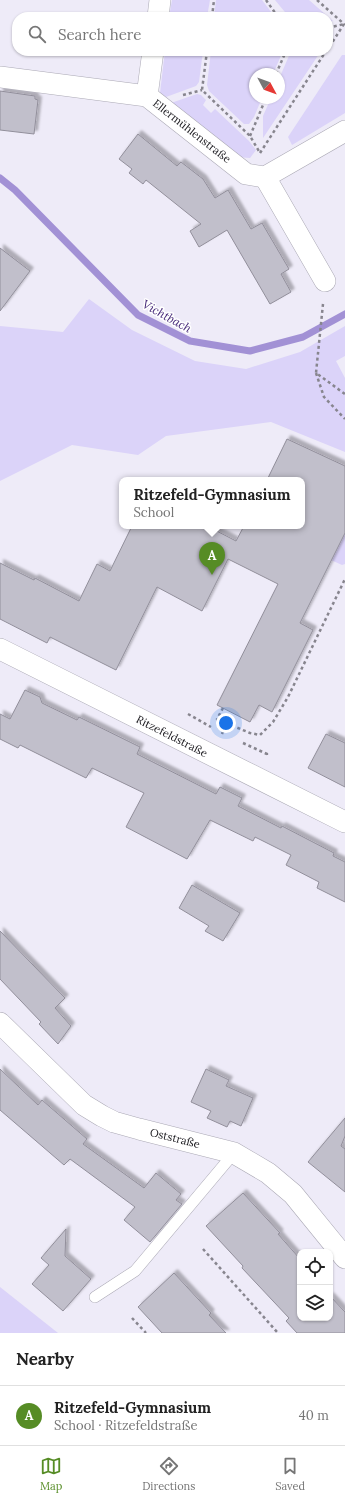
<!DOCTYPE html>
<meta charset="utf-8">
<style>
body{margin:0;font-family:Lora,serif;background:#f2f2f2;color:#222}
.controls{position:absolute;right:12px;bottom:12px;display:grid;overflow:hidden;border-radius:8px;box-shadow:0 1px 3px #0004}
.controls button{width:36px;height:36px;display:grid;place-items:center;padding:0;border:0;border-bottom:1px solid #e0e0e0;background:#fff;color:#222;font:20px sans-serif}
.compass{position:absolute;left:249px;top:68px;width:36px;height:36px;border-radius:50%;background:#fff;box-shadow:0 1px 3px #0004;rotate:131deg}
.you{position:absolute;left:226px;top:723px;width:14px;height:14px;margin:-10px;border:3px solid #fff;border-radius:50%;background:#1a73e8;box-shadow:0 0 0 6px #1a73e833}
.badge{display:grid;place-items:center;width:26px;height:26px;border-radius:50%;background:#568c25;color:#fff;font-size:13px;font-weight:700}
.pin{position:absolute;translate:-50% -33px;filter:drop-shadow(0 1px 2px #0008)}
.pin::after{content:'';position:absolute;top:21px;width:14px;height:12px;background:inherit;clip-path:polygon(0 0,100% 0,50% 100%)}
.popup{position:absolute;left:119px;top:477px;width:186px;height:52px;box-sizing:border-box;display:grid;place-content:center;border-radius:8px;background:#fff;filter:drop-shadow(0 1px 3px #0005);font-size:13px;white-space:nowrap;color:#767676}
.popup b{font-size:15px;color:#222}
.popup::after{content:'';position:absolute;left:50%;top:100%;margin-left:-8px;border:8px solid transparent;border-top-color:#fff}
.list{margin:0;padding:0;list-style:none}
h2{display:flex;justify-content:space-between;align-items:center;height:52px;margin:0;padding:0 16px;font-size:17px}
h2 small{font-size:13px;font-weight:400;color:#767676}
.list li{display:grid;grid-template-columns:26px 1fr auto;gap:12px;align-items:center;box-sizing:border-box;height:60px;padding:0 16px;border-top:1px solid #e0e0e0}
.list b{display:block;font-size:15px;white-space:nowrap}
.list p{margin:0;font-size:13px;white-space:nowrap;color:#767676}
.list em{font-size:13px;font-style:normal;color:#767676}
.icon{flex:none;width:22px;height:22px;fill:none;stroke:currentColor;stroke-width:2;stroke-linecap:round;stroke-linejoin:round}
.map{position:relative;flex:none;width:345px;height:1333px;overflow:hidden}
.search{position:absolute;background:#fff;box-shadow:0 1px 3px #0004;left:12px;right:12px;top:12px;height:44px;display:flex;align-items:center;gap:10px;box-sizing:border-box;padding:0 14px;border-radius:16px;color:#767676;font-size:15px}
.sheet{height:112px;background:#fff}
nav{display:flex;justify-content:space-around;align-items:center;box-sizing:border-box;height:56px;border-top:1px solid #e0e0e0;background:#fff;font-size:11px;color:#767676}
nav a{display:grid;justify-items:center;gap:2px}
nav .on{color:#568c25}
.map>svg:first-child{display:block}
.green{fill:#dbd3f9}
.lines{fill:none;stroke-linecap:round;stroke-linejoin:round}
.stream{stroke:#a291d5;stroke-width:7}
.building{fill:#c1bfcb;stroke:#928f9b;filter:url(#shadow)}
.service-casing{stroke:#aba9b5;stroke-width:12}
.minor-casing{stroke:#aba9b5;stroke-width:22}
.path{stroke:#87858e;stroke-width:2.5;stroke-dasharray:3 3;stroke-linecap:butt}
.service{stroke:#fff;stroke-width:11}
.minor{stroke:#fff;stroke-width:21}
.labels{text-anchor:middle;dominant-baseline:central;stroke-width:3;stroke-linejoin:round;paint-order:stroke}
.street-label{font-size:11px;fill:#1b1a1f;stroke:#fff}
.water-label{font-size:12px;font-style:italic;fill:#452878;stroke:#fff}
</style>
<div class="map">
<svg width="345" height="1333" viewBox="0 0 345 1333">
<defs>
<filter id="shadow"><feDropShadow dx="3.5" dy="-3.5" stdDeviation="1" flood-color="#0004"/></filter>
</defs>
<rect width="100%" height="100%" fill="#eeebf8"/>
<g class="green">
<polygon points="172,0 210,0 207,17 169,17"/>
<polygon points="216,0 262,0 275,17 214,17"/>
<polygon points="275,0 309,0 333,21 328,22 328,17 289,17"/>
<polygon points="165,51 203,51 199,82 196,86 166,97 160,93"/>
<polygon points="211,51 283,51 273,74 255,74 255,98 262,98 254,117 249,124 244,124 209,91 207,85"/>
<polygon points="291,51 321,51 263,138 263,116 271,98 279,98 279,79"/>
<polygon points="342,55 345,55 345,113 292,145 288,137"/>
<polygon points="197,94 201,95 206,100 203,105 211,113 215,109 249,141 256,150 250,158 237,157 171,103"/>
<polygon points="89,299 132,330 195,361 246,369 300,352 345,326 345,356 336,361 345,378 345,452 271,422 166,436 138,455 72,445 0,481 0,326 63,332"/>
<polygon points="345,533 345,564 342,565 331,560"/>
<polygon points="0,1287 58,1333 0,1333"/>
</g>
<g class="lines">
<polyline class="stream" points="0,178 15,190 138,315 190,341 250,351 303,337 345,314"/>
</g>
<g class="building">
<polygon points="0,91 35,96 35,99 38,100 34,134 0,130"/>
<polygon points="138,134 177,166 181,162 203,179 215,198 228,190 251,229 262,223 289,269 281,274 291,292 270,304 227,230 199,247 190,231 201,224 146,180 143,184 129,173 132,169 119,159"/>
<polygon points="0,248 30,271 0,311"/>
<polygon points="287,439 345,466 345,533 300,623 313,630 272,712 259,705 250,722 217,705 278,584 228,559 202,611 157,587 116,670 50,637 47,643 0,619 0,563 34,580 35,578 79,601 97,564 110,571 132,526 207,526 236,541 244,526 302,526 302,480 267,480"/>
<polygon points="25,690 40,697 42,703 77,720 79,717 140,747 137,754 216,794 220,787 242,798 238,806 281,828 282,826 334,853 333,856 345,862 345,902 317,888 319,882 286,865 291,855 255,837 253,841 210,820 187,859 126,827 144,793 92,768 86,778 20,745 18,748 0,739 0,714 10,719"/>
<polygon points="326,734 345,743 345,787 308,768"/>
<polygon points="192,885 240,913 223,941 205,931 209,926 179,908"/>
<polygon points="0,931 65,998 55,1008 71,1026 58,1044 39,1024 41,1022 0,979"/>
<polygon points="0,1069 38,1105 42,1100 87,1139 83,1144 144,1188 156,1173 181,1194 176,1200 182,1204 150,1242 124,1220 135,1207 70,1159 64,1165 0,1110"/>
<polygon points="206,1069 229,1080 226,1086 253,1098 241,1126 230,1121 227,1127 207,1118 211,1111 191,1102"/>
<polygon points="345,1118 345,1136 341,1146 345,1149 345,1192 308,1162"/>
<polygon points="243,1193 280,1233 278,1234 300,1259 300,1318 330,1318 330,1296 345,1312 345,1333 297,1333 286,1321 289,1318 242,1268 243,1266 206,1226"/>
<polygon points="66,1229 65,1256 91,1279 63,1311 32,1284 49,1265 41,1258"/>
<polygon points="174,1273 211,1313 209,1315 226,1333 162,1333 138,1307"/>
</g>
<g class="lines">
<defs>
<polyline id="service" points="95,1297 135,1271 234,1153"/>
<g id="minor">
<polyline points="158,17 160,0"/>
<polyline points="0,77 147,96 246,174 265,177 345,131"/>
<polyline points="147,96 153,51"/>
<polyline points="265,177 325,281"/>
<polyline points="0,649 345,822"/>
<polyline points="0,1023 84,1105 102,1116 114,1122 139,1129 234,1153 268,1173 293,1194 345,1258"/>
</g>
</defs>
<use href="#service" class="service-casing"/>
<use href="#minor" class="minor-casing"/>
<g class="path">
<polyline points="266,0 278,17"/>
<polyline points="317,0 344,24 328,49"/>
<polyline points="212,17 214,0"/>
<polyline points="328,28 344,24"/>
<polyline points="207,51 202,90 250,136 260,153"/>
<polyline points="276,74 286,51"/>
<polyline points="183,95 202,90"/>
<polyline points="250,136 266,98"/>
<polyline points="260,153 326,51"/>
<polyline points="323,304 316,373 345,394"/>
<polyline points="316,373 324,397 345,419"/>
<polyline points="223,708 217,719 224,726"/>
<polyline points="188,714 211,727"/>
<polyline points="222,734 226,723 250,733 260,735 273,722 288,697 345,579"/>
<polyline points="243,743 267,754 266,757"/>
<polyline points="203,1249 278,1333"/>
<polyline points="132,1318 146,1333"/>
</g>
<use href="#service" class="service"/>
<use href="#minor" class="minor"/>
</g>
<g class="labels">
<g class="street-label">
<text transform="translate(192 131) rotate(38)">Ellermühlenstraße</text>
<text transform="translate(172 736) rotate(27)">Ritzefeldstraße</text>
<text transform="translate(175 1138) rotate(14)">Oststraße</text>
</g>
<g class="water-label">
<text transform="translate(167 316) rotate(29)">Vichtbach</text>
</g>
</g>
</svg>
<div class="controls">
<button><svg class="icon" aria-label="locate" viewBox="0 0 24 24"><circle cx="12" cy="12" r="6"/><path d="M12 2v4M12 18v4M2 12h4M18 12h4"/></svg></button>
<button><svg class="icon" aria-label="layers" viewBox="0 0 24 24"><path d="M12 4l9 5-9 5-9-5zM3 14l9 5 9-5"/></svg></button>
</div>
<svg class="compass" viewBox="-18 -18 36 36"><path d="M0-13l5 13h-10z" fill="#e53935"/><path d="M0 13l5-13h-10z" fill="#767676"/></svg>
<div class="you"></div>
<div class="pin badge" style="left:212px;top:575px">A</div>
<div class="popup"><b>Ritzefeld-Gymnasium</b>School</div>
<div class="search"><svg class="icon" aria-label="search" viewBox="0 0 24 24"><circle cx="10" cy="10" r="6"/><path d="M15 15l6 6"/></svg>Search here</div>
</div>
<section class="sheet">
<h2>Nearby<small></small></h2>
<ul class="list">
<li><span class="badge">A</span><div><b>Ritzefeld-Gymnasium</b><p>School · Ritzefeldstraße</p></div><em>40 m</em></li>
</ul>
</section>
<nav>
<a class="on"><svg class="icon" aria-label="map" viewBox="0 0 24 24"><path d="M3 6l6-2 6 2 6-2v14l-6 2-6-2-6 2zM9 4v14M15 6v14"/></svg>Map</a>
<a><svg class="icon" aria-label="directions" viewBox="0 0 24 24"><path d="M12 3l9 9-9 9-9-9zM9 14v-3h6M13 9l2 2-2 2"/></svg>Directions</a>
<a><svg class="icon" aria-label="saved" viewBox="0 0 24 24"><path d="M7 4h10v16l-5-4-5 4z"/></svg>Saved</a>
</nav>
